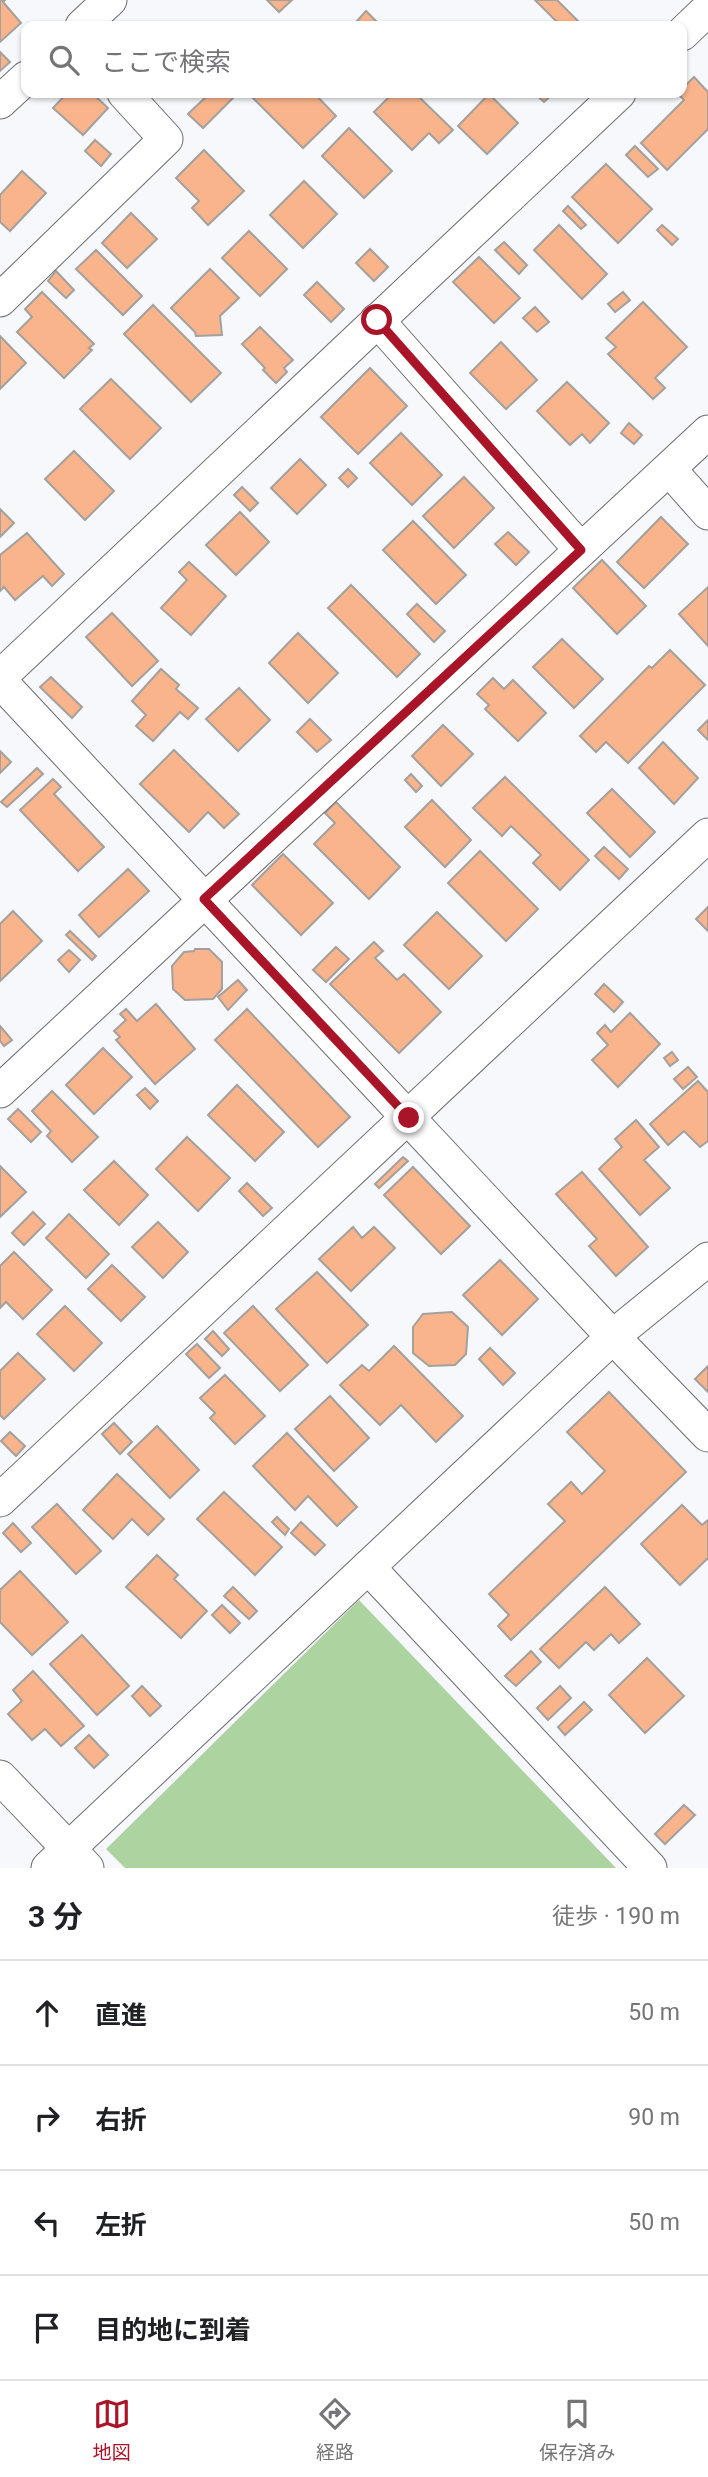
<!DOCTYPE html>
<html lang="ja">
<meta charset="utf-8">
<style>
body{margin:0;font-family:Roboto,"Noto Sans JP",sans-serif;background:#f6f6f6;color:#202124}
.stop{position:absolute;width:21px;height:21px;margin:-16px;border:5px solid #aa1428;border-radius:50%;background:#fff}
.stop.end{background:#aa1428;border-color:#fff;box-shadow:0 2px 7px #0008}
.list{margin:0;padding:0;list-style:none}
h2{display:flex;justify-content:space-between;align-items:center;height:91px;margin:0;padding:0 28px;font-size:30px}
h2 small{font-size:23px;font-weight:400;color:#757577}
.list li{display:grid;grid-template-columns:46px 1fr auto;gap:21px;align-items:center;box-sizing:border-box;height:105px;padding:0 28px;border-top:2px solid #e0e0e0}
.list b{display:block;font-size:26px;white-space:nowrap}
.list em{font-size:23px;font-style:normal;color:#757577}
.icon{flex:none;width:38px;height:38px;fill:none;stroke:currentColor;stroke-width:2;stroke-linecap:round;stroke-linejoin:round}
.map{position:relative;flex:none;width:708px;height:1868px;overflow:hidden}
.search{position:absolute;background:#fff;box-shadow:0 2px 5px #0004;left:21px;right:21px;top:21px;height:77px;display:flex;align-items:center;gap:18px;box-sizing:border-box;padding:0 24px;border-radius:14px;color:#757577;font-size:26px}
.sheet{height:511px;background:#fff}
nav{display:flex;justify-content:space-around;align-items:center;box-sizing:border-box;height:98px;border-top:2px solid #e0e0e0;background:#fff;font-size:19px;color:#757577}
nav a{display:grid;justify-items:center;gap:4px}
nav .on{color:#aa1428}
.map>svg:first-child{display:block}
.green{fill:#add3a0}
.building{fill:#f9b48b;stroke:#a3a09e;stroke-width:2}
.lines{fill:none;stroke-linecap:round;stroke-linejoin:round}
.street-casing{stroke:#6c6d70;stroke-width:35}
.street{stroke:#fff;stroke-width:33}
.route{stroke:#aa1428;stroke-width:9}
</style>
<div class="map">
<svg width="708" height="1868" viewBox="0 0 708 1868">
<rect width="100%" height="100%" fill="#f7f8fb"/>
<polygon class="green" points="359,1600 616,1868 125,1868 106,1849"/>
<g class="building">
<polygon points="0,0 5,0 3,2 21,23 0,42"/>
<polygon points="267,0 292,0 279,12"/>
<polygon points="535,0 557,0 583,26 561,26"/>
<polygon points="366,11 381,26 363,26 357,21"/>
<polygon points="0,52 10,62 0,71"/>
<polygon points="694,77 708,92 708,129 667,170 641,143 684,100 677,93 682,93 682,89"/>
<polygon points="67,93 92,93 108,108 83,135 53,108"/>
<polygon points="210,93 234,93 236,95 203,128 188,114"/>
<polygon points="248,93 314,93 336,116 303,148"/>
<polygon points="393,93 415,93 453,130 439,143 429,133 412,150 374,112"/>
<polygon points="534,93 554,93 544,102"/>
<polygon points="489,94 518,123 487,154 458,126"/>
<polygon points="349,128 392,171 364,198 322,156"/>
<polygon points="95,140 111,154 101,166 85,151"/>
<polygon points="635,146 658,169 648,177 626,155"/>
<polygon points="204,150 244,191 208,225 192,208 199,201 176,178"/>
<polygon points="606,164 652,209 618,243 572,197"/>
<polygon points="22,171 46,193 10,231 0,222 0,195"/>
<polygon points="304,181 337,214 303,248 270,215"/>
<polygon points="568,206 586,225 581,229 563,211"/>
<polygon points="131,213 157,239 127,268 102,243"/>
<polygon points="559,225 607,274 582,299 534,250"/>
<polygon points="662,225 678,239 672,245 657,230"/>
<polygon points="249,231 287,269 260,296 222,258"/>
<polygon points="504,242 527,265 519,274 495,250"/>
<polygon points="370,249 388,267 374,281 356,263"/>
<polygon points="96,250 142,296 123,315 76,269"/>
<polygon points="479,257 520,298 494,323 453,282"/>
<polygon points="210,269 239,298 220,316 222,335 196,336 195,332 171,308"/>
<polygon points="56,271 74,290 66,298 48,281"/>
<polygon points="317,282 344,309 331,322 304,295"/>
<polygon points="42,292 94,344 89,348 92,350 64,378 17,332 32,317 25,309"/>
<polygon points="623,292 630,300 615,312 608,304"/>
<polygon points="643,302 687,347 655,378 665,388 653,399 608,354 616,347 606,338"/>
<polygon points="153,305 221,373 191,402 124,334"/>
<polygon points="535,307 549,322 537,332 523,318"/>
<polygon points="260,327 293,360 284,368 287,372 276,383 263,370 265,368 242,344"/>
<polygon points="0,336 26,363 0,389"/>
<polygon points="501,342 537,380 506,409 470,373"/>
<polygon points="370,368 407,406 358,454 321,417"/>
<polygon points="111,379 161,428 130,459 80,409"/>
<polygon points="567,382 609,423 590,443 582,434 570,445 537,411"/>
<polygon points="629,423 642,435 634,444 621,433"/>
<polygon points="401,433 442,475 412,505 370,463"/>
<polygon points="74,451 114,491 85,520 45,479"/>
<polygon points="300,459 326,485 297,514 271,488"/>
<polygon points="348,469 357,478 348,487 339,478"/>
<polygon points="464,477 494,508 454,548 423,516"/>
<polygon points="242,487 258,503 250,511 234,495"/>
<polygon points="0,509 14,523 0,537"/>
<polygon points="240,512 269,542 236,575 206,545"/>
<polygon points="661,517 688,544 644,588 617,562"/>
<polygon points="413,521 466,575 436,604 383,550"/>
<polygon points="508,532 529,552 516,565 495,544"/>
<polygon points="27,533 64,574 52,586 43,576 15,600 4,587 0,591 0,555"/>
<polygon points="602,560 646,606 617,634 573,588"/>
<polygon points="189,562 226,596 191,635 161,608 187,580 179,572"/>
<polygon points="351,585 420,654 397,677 328,608"/>
<polygon points="708,587 708,646 679,614"/>
<polygon points="417,604 445,631 434,642 407,614"/>
<polygon points="112,613 158,661 132,686 86,637"/>
<polygon points="298,633 338,673 308,703 269,663"/>
<polygon points="562,639 603,679 574,708 533,667"/>
<polygon points="670,650 705,685 628,763 606,742 596,752 580,736 649,666 652,668"/>
<polygon points="161,669 179,685 176,689 198,708 188,719 180,712 153,741 136,726 146,715 132,701"/>
<polygon points="51,677 82,707 72,718 40,687"/>
<polygon points="493,678 504,689 513,680 546,713 518,741 485,709 489,705 477,694"/>
<polygon points="239,688 270,720 238,751 206,719"/>
<polygon points="310,719 331,740 317,752 297,732"/>
<polygon points="708,720 708,740 698,730"/>
<polygon points="443,725 473,754 441,786 412,756"/>
<polygon points="663,742 698,778 674,804 639,768"/>
<polygon points="174,750 239,814 224,828 208,812 189,832 140,784"/>
<polygon points="0,751 11,762 0,773"/>
<polygon points="37,768 43,774 7,807 1,802"/>
<polygon points="411,774 422,786 416,792 405,780"/>
<polygon points="505,777 589,860 560,890 533,863 541,855 511,826 502,836 473,808"/>
<polygon points="53,779 61,787 54,794 104,847 78,871 20,810"/>
<polygon points="612,789 655,832 630,857 587,813"/>
<polygon points="432,800 471,840 445,867 405,827"/>
<polygon points="336,802 400,867 369,899 314,844 335,823 325,813"/>
<polygon points="604,847 628,869 619,879 595,856"/>
<polygon points="480,851 538,909 506,941 448,883"/>
<polygon points="283,854 333,903 301,935 252,885"/>
<polygon points="128,869 149,891 99,937 79,915"/>
<polygon points="708,907 708,931 696,919"/>
<polygon points="13,911 42,941 0,981 0,924"/>
<polygon points="437,912 482,956 449,989 404,945"/>
<polygon points="70,931 96,956 92,960 66,935"/>
<polygon points="374,942 383,951 375,958 397,980 404,974 441,1012 399,1053 330,984"/>
<polygon points="336,947 349,959 326,982 313,970"/>
<polygon points="195,949 209,949 222,962 222,989 213,999 185,1000 173,989 172,966 184,952 194,951"/>
<polygon points="69,950 80,960 69,972 58,960"/>
<polygon points="238,980 247,990 228,1010 218,997"/>
<polygon points="604,984 623,1002 614,1012 595,994"/>
<polygon points="156,1004 195,1049 155,1084 116,1040 120,1037 114,1031 126,1020 120,1014 126,1009 137,1021"/>
<polygon points="247,1009 350,1117 318,1147 215,1040"/>
<polygon points="630,1013 660,1044 618,1087 592,1060 608,1045 597,1033 605,1025 611,1032"/>
<polygon points="0,1026 12,1040 4,1046 0,1041"/>
<polygon points="103,1048 132,1077 94,1114 66,1085"/>
<polygon points="672,1052 678,1060 670,1066 664,1058"/>
<polygon points="688,1067 697,1077 683,1089 674,1079"/>
<polygon points="698,1081 708,1092 708,1141 700,1147 684,1131 668,1145 650,1124"/>
<polygon points="237,1085 284,1132 255,1161 208,1115"/>
<polygon points="145,1088 158,1101 150,1109 137,1095"/>
<polygon points="52,1091 98,1137 72,1162 47,1136 51,1131 32,1111"/>
<polygon points="18,1109 41,1132 31,1142 8,1119"/>
<polygon points="636,1120 659,1147 644,1160 670,1188 640,1215 599,1169 622,1147 615,1139"/>
<polygon points="187,1137 230,1178 198,1211 156,1169"/>
<polygon points="403,1157 408,1161 379,1188 375,1184"/>
<polygon points="114,1161 148,1195 119,1225 84,1190"/>
<polygon points="0,1166 26,1192 0,1217"/>
<polygon points="413,1167 470,1226 441,1254 384,1195"/>
<polygon points="582,1172 648,1247 616,1276 589,1246 597,1239 556,1194"/>
<polygon points="247,1183 272,1208 263,1216 239,1191"/>
<polygon points="33,1212 45,1224 24,1245 12,1233"/>
<polygon points="69,1214 109,1254 86,1278 46,1238"/>
<polygon points="158,1222 188,1252 163,1278 132,1247"/>
<polygon points="353,1227 362,1238 374,1227 395,1248 351,1291 319,1259"/>
<polygon points="14,1252 52,1290 23,1319 6,1302 0,1308 0,1266"/>
<polygon points="500,1260 538,1299 502,1335 463,1295"/>
<polygon points="112,1265 145,1297 121,1321 88,1289"/>
<polygon points="317,1272 368,1325 327,1363 276,1309"/>
<polygon points="65,1306 102,1343 74,1371 37,1334"/>
<polygon points="253,1306 308,1365 280,1391 224,1333"/>
<polygon points="452,1312 468,1327 466,1354 455,1365 429,1366 413,1353 413,1327 423,1314"/>
<polygon points="213,1331 229,1349 222,1356 205,1339"/>
<polygon points="197,1344 220,1368 209,1378 186,1354"/>
<polygon points="394,1346 463,1416 436,1442 401,1405 380,1425 340,1385 362,1365 369,1371"/>
<polygon points="490,1348 515,1373 503,1385 479,1359"/>
<polygon points="18,1353 45,1379 4,1419 0,1415 0,1371"/>
<polygon points="708,1366 708,1392 695,1379"/>
<polygon points="225,1375 265,1416 235,1444 210,1418 215,1413 200,1398"/>
<polygon points="609,1392 686,1472 511,1640 498,1626 509,1615 489,1594 565,1521 548,1504 571,1482 582,1494 605,1471 567,1432"/>
<polygon points="330,1396 369,1438 334,1471 295,1429"/>
<polygon points="114,1423 132,1442 120,1454 102,1434"/>
<polygon points="157,1426 199,1470 170,1498 128,1454"/>
<polygon points="10,1432 25,1446 16,1456 1,1441"/>
<polygon points="287,1433 357,1507 337,1526 308,1496 295,1510 253,1466"/>
<polygon points="117,1474 164,1519 148,1535 132,1519 113,1539 83,1510"/>
<polygon points="224,1492 282,1547 255,1575 197,1519"/>
<polygon points="57,1504 101,1551 76,1574 32,1527"/>
<polygon points="682,1505 702,1525 708,1520 708,1558 680,1585 641,1544"/>
<polygon points="277,1517 289,1529 285,1535 272,1522"/>
<polygon points="301,1522 325,1545 315,1555 291,1533"/>
<polygon points="13,1523 31,1543 21,1552 3,1533"/>
<polygon points="157,1555 178,1575 174,1579 207,1611 181,1638 126,1587"/>
<polygon points="20,1571 68,1622 32,1655 0,1622 0,1590"/>
<polygon points="233,1587 257,1611 249,1619 224,1596"/>
<polygon points="605,1587 640,1624 619,1643 611,1634 594,1650 586,1642 559,1668 540,1649"/>
<polygon points="222,1605 240,1623 230,1633 212,1615"/>
<polygon points="82,1635 129,1686 97,1715 50,1664"/>
<polygon points="531,1651 541,1662 516,1686 505,1676"/>
<polygon points="647,1658 684,1696 645,1733 609,1695"/>
<polygon points="33,1671 84,1726 61,1746 45,1729 32,1740 8,1714 22,1701 13,1690"/>
<polygon points="142,1686 161,1706 150,1716 132,1696"/>
<polygon points="560,1686 571,1698 548,1720 537,1708"/>
<polygon points="584,1702 592,1710 565,1735 558,1727"/>
<polygon points="89,1735 108,1755 94,1768 75,1748"/>
<polygon points="684,1805 695,1815 665,1844 655,1834"/>
</g>
<g class="lines">
<defs>
<g id="street">
<polyline points="82,26 110,0"/>
<polyline points="682,34 708,9"/>
<polyline points="0,102 26,78"/>
<polyline points="0,300 166,139 124,93"/>
<polyline points="377,320 581,550"/>
<polyline points="669,469 708,513"/>
<polyline points="0,677 619,93"/>
<polyline points="0,681 613,1337 708,1435"/>
<polyline points="0,1091 708,432"/>
<polyline points="0,1500 708,835"/>
<polyline points="368,1567 650,1868"/>
<polyline points="0,1777 87,1868"/>
<polyline points="48,1868 617,1333 708,1259"/>
</g>
</defs>
<use href="#street" class="street-casing"/>
<use href="#street" class="street"/>
</g>
<g class="lines">
<polyline class="route" points="377,320 581,550 204,899 409,1118"/>
</g>
</svg>
<div class="stop" style="left:377px;top:320px"></div>
<div class="stop end" style="left:409px;top:1118px"></div>
<div class="search"><svg class="icon" aria-label="search" viewBox="0 0 24 24"><circle cx="10" cy="10" r="6"/><path d="M15 15l6 6"/></svg>ここで検索</div>
</div>
<section class="sheet">
<h2>3 分<small>徒歩 · 190 m</small></h2>
<ul class="list">
<li><svg class="icon" aria-label="ahead" viewBox="0 0 24 24"><path d="M12 20V5M6 11l6-6 6 6"/></svg><div><b>直進</b></div><em>50 m</em></li>
<li><svg class="icon" aria-label="right" viewBox="0 0 24 24"><path d="M7 20v-9h11M14 6l5 5-5 5"/></svg><div><b>右折</b></div><em>90 m</em></li>
<li><svg class="icon" aria-label="left" viewBox="0 0 24 24"><path d="M17 20v-9H6M10 6l-5 5 5 5"/></svg><div><b>左折</b></div><em>50 m</em></li>
<li><svg class="icon" aria-label="arrive" viewBox="0 0 24 24"><path d="M6 21V4h12l-3 4 3 4H6"/></svg><div><b>目的地に到着</b></div></li>
</ul>
</section>
<nav>
<a class="on"><svg class="icon" aria-label="map" viewBox="0 0 24 24"><path d="M3 6l6-2 6 2 6-2v14l-6 2-6-2-6 2zM9 4v14M15 6v14"/></svg>地図</a>
<a><svg class="icon" aria-label="directions" viewBox="0 0 24 24"><path d="M12 3l9 9-9 9-9-9zM9 14v-3h6M13 9l2 2-2 2"/></svg>経路</a>
<a><svg class="icon" aria-label="saved" viewBox="0 0 24 24"><path d="M7 4h10v16l-5-4-5 4z"/></svg>保存済み</a>
</nav>
